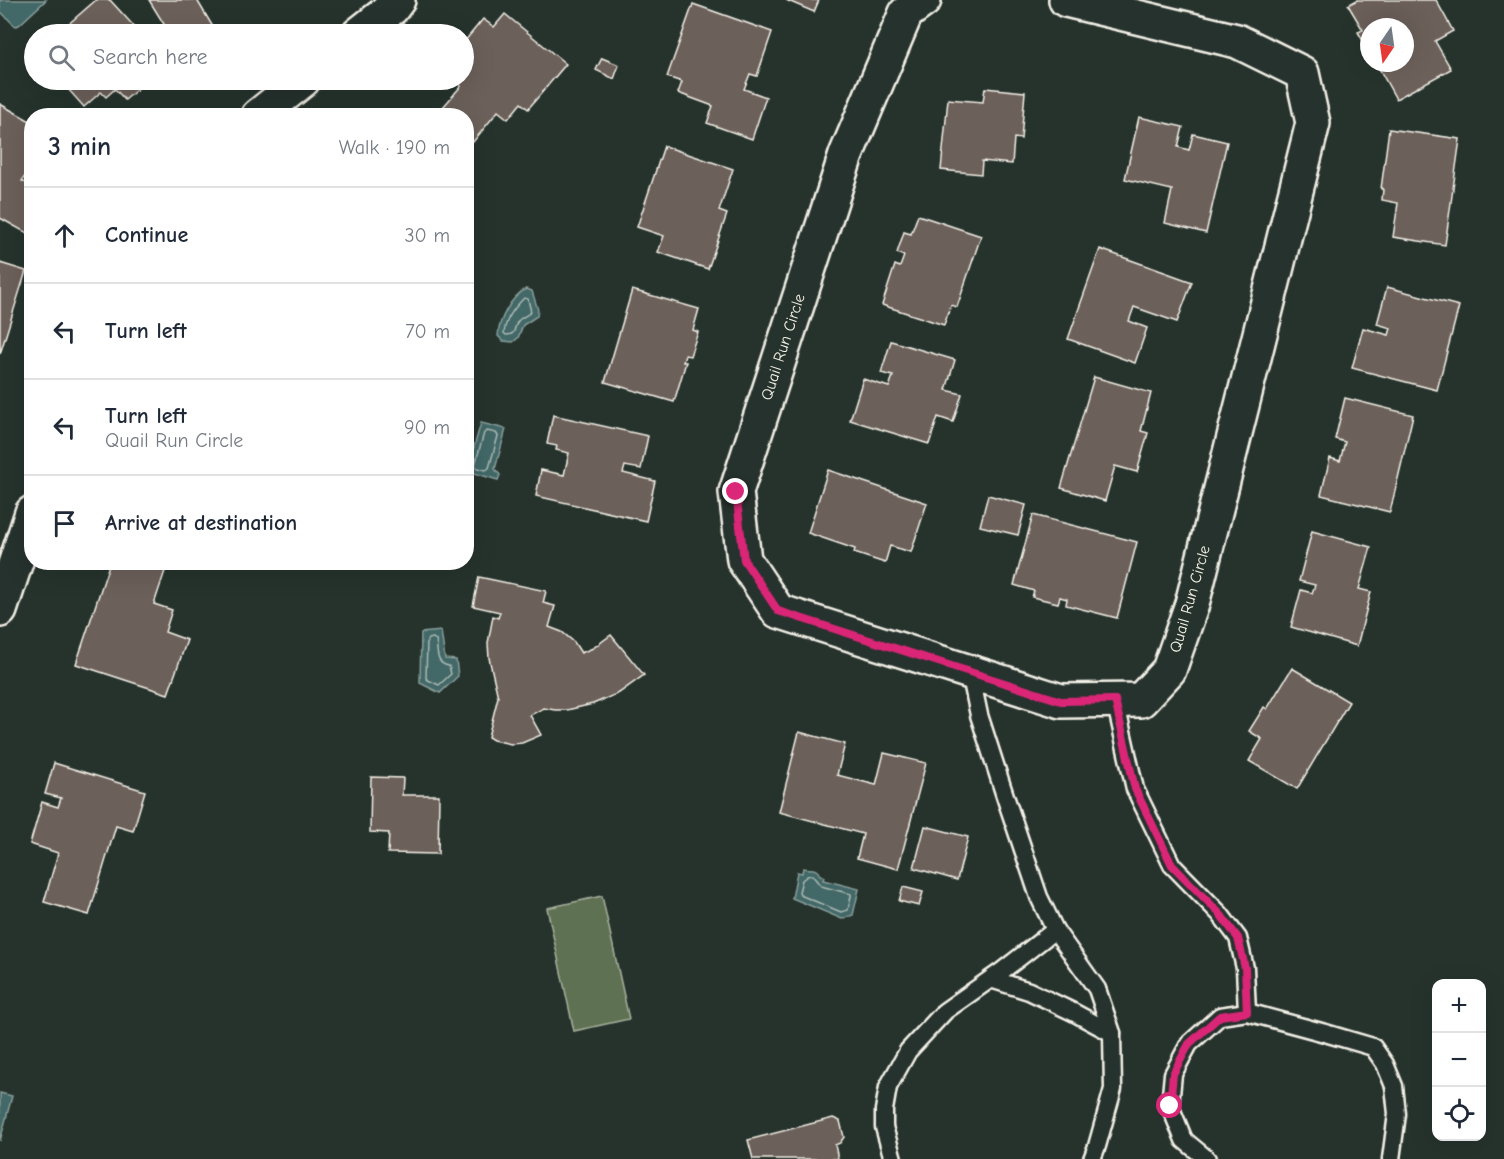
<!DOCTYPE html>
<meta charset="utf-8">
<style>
body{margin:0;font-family:"Comic Neue",sans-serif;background:#f2f2f3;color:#1f2937}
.controls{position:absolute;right:18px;bottom:18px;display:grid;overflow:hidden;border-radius:12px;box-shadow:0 6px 24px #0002}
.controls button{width:54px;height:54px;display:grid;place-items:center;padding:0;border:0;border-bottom:2px solid #e0e1e3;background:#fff;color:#1f2937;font:30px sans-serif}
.compass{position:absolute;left:1360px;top:18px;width:54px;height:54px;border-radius:50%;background:#fff;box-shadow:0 6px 24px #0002;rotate:193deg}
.stop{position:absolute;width:18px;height:18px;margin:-14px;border:4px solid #db2777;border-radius:50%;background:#fff}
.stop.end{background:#db2777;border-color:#fff;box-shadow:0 2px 6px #0008}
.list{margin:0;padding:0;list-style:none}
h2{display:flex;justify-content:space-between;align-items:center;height:78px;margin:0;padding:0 24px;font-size:26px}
h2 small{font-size:20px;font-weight:400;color:#747a83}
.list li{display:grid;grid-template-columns:39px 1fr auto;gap:18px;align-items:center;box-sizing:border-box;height:96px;padding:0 24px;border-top:2px solid #e0e1e3}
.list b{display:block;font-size:22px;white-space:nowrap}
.list p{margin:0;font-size:20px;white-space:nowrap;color:#747a83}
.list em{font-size:20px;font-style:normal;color:#747a83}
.icon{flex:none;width:33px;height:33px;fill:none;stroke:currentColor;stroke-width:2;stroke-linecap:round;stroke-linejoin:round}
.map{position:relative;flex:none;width:1504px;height:1159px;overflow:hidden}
.search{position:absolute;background:#fff;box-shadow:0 6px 24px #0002;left:24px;top:24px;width:450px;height:66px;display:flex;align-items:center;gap:15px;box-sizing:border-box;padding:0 21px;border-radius:33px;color:#747a83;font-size:22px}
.panel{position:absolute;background:#fff;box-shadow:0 6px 24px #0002;left:24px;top:108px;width:450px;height:462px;border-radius:24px}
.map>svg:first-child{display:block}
.green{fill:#5e7153;stroke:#a9b19e;stroke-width:1.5}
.water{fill:#436867;stroke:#8a9f9b;stroke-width:1.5}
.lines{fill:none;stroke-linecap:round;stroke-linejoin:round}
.shore{stroke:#adbab4;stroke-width:1.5}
.building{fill:#6c605a;stroke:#f4f1e8;stroke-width:1.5}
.lane-casing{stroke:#f4f1e8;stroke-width:21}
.street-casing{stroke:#f4f1e8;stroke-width:38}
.lane{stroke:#26332d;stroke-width:16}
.street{stroke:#26332d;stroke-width:33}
.route{stroke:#db2777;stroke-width:8}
.labels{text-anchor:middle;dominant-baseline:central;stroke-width:6;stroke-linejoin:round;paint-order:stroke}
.street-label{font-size:16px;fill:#f4f1e8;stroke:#26332d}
</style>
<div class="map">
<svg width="1504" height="1159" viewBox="0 0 1504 1159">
<rect width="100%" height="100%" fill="#26332d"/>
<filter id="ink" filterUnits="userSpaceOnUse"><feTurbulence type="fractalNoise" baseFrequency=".0167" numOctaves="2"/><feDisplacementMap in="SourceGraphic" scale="12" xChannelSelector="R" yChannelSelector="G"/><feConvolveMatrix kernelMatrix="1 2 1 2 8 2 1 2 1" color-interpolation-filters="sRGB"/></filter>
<g filter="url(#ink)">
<polygon class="green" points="602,896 629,1019 574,1031 547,908"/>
<g class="water">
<polygon points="0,0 46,0 19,25 16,26 13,24 0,11"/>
<path d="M526,289L532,291L538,310L537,316L523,325L518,338L513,342L503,341L498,336C499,319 511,297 526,289Z"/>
<polygon points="481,423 506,429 495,469 500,475 498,480 467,471"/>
<polygon points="441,631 445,659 456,660 458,676 440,693 420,683 421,633"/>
<path d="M803,868C811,870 816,866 820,875L824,877L823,880L859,889L853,915L842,919L792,898L797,872L802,873Z"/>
<polygon points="0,1093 12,1096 0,1141"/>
</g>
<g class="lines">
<g class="shore">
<path d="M524,298L528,299L531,312C528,315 521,317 518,321C513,328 517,335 506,335L504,333C505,320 515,307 524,298Z"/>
<polygon points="487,431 496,433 498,436 489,468 486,470 477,468 475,465 484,433"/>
<path d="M433,638L436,640C438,652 435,664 449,666L451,674L439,685L428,680L426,678L427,641L428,639Z"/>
<polygon points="812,875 821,886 851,894 851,896 848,910 841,912 800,895 799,892 802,880 807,876"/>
</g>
</g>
<g class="building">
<polygon points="96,0 110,0 141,34 57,34"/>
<polygon points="149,0 197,0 216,32 212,34 170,34"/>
<polygon points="786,0 819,0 814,12"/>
<polygon points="1357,0 1436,0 1453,31 1435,41 1451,69 1396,99 1376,63 1405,63 1405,27 1369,27 1369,51 1358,32 1363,30 1348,5"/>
<polygon points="693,4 772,32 757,76 750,74 744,89 766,97 752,139 707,123 713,106 678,93 682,82 667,77"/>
<polygon points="505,14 566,64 528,109 521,103 508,119 498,111 473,142 466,136 466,116 441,116 438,113 461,86 453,80 464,80 464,65 471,55 464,49 464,42 483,19 494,27"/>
<polygon points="602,58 619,65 614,79 596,70"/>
<polygon points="60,80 148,80 125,100 115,89 106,97 101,92 84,107"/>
<polygon points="985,88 1025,92 1021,139 1014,138 1012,164 982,161 981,174 941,170 948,99 983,102"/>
<polygon points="0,104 32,122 32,165 22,181 32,186 32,236 0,218"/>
<polygon points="1139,117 1183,127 1178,147 1189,150 1193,134 1227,142 1206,233 1165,223 1172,190 1125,179"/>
<polygon points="1389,129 1460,139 1445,245 1393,237 1398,203 1382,200 1383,189 1381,189"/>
<polygon points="664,146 733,169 719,211 727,214 708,269 658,252 664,236 637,227"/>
<polygon points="918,215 981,236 957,307 951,305 944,325 882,305 895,265 900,267 904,256 897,253 904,232 911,234"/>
<polygon points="1100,249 1192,282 1177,322 1134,307 1129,321 1147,328 1135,363 1068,339"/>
<polygon points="0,263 26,271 0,354"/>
<polygon points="1387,287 1459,306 1437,390 1352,368 1363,328 1389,335 1391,328 1377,324"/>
<polygon points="632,290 699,309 693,330 698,332 690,356 685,355 683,362 686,362 674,402 605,382"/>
<polygon points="891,341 955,360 946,390 962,394 953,422 938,417 929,444 850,420 863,379 889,387 893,376 881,373"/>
<polygon points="1094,377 1151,393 1141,431 1148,433 1137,472 1115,466 1105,501 1061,488"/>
<polygon points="1345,398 1413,415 1390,512 1321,495 1330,458 1340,461 1345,442 1335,439"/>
<polygon points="553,415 648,436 641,469 625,466 623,473 655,481 646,521 536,496 541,470 564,475 569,453 556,450 557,446 547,444"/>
<polygon points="828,470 927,503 911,552 890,546 885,563 854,553 855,549 808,533"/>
<polygon points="988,495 1026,505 1018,535 980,526"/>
<polygon points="1033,515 1137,542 1117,618 1066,605 1067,599 1060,597 1058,603 1032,597 1034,591 1014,585"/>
<polygon points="1312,531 1371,547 1359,589 1371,592 1357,646 1291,627 1301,590 1312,593 1315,585 1299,581"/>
<polygon points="110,562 140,562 165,571 154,604 172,610 165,632 187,640 168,694 76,664"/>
<polygon points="479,577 546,591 543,603 555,606 549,627 562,632 574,642 581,653 593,648 611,635 644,675 619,693 593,704 567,710 555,710 544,708 530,715 541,735 522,743 511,744 493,740 488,737 498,697 489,658 488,643 493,616 498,618 500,612 473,606"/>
<polygon points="1292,668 1349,702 1297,789 1249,761 1262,739 1249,731 1264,707 1267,709"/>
<polygon points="799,732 845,744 837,775 876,785 884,753 926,763 898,869 857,858 863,834 779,812"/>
<polygon points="54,763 145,791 133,831 116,826 89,915 44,902 58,853 30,844 42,802 58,807 61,798 45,794"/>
<polygon points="371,777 403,778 402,795 439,795 438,854 388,853 389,833 370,832"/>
<polygon points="925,826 968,837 957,880 914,868"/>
<polygon points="903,887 923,892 919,906 899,901"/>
<polygon points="833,1118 840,1121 844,1137 840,1143 835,1145 838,1159 753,1159 748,1140"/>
</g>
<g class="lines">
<defs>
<g id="lane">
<polyline points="970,672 979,715 1006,799 1039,897 1055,930 1097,989 1112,1033 1113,1089 1097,1146 1092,1159"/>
<polyline points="1115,700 1135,789 1172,865 1220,914 1238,938 1245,968 1247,1012"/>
<polyline points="991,979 1029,991 1073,1012 1112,1033"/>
<polyline points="893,1159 884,1127 884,1110 888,1087 908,1051 945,1011 1002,971 1055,930"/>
<polyline points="1207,1159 1184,1140 1170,1106 1173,1074 1189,1044 1220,1016 1247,1012 1325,1033 1373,1047 1385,1064 1394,1086 1397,1114 1391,1159"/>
</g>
<g id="street">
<polyline points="924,0 906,13 846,155 736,492 744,560 778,611 1061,701 1141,700 1169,670 1192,604 1313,123 1302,73 1237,41 1066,0"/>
<polyline points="359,34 392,8 398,0"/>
<polyline points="258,116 303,80"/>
<polyline points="0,610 32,513"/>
</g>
</defs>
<use href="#lane" class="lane-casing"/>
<use href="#street" class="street-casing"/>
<use href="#lane" class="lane"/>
<use href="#street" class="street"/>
</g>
</g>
<g class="lines" filter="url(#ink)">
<polyline class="route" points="736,492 744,560 778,611 1061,701 1115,700 1135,789 1172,865 1220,914 1238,938 1245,968 1247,1012 1220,1016 1189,1044 1173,1074 1170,1106"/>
</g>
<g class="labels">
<g class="street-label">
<text transform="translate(783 347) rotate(-72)">Quail Run Circle</text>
<text transform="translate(1190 599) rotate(-74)">Quail Run Circle</text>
</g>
</g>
</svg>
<div class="controls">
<button>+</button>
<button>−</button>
<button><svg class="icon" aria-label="locate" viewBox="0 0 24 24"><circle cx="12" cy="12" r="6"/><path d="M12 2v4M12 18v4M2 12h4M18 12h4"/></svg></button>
</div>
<svg class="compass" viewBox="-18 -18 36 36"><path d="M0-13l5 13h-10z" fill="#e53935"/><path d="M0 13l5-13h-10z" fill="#747a83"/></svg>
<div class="stop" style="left:1170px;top:1106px"></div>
<div class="stop end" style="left:736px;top:492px"></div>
<div class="search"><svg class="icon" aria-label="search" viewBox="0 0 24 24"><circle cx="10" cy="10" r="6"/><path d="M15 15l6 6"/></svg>Search here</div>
<section class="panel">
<h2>3 min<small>Walk · 190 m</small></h2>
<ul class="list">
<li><svg class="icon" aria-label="ahead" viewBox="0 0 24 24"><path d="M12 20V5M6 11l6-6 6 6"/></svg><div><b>Continue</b></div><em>30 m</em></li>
<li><svg class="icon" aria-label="left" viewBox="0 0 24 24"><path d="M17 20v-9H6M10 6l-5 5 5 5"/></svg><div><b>Turn left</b></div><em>70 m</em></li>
<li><svg class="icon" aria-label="left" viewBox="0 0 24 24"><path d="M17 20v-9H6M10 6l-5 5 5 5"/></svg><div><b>Turn left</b><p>Quail Run Circle</p></div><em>90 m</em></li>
<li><svg class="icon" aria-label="arrive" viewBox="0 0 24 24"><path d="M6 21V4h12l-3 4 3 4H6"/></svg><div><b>Arrive at destination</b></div></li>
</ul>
</section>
</div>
